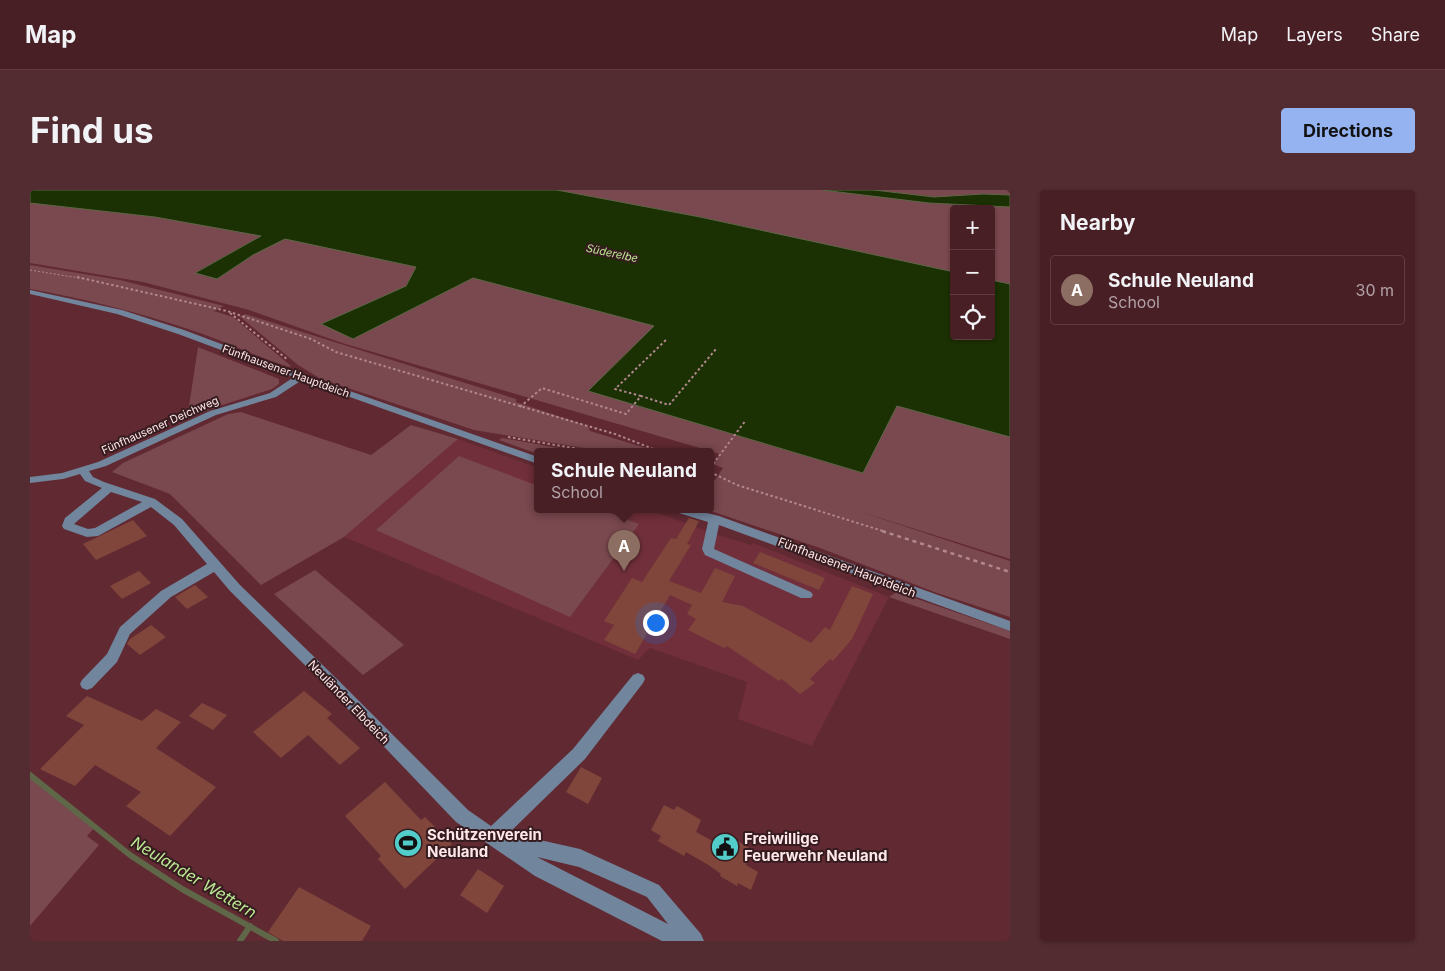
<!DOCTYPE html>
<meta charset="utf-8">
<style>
body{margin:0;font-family:Inter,sans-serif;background:#532c32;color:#f1f3f6}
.controls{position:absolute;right:15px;top:15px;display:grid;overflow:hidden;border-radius:5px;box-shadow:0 1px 4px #0004}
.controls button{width:45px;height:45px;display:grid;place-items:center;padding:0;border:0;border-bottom:1px solid #613d43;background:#491f26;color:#f1f3f6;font:25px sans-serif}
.you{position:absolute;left:625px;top:432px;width:18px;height:18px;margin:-12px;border:4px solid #fff;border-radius:50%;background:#1a73e8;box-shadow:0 0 0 8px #1a73e833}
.badge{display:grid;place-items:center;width:32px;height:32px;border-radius:50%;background:#95b2f1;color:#fff;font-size:16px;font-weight:700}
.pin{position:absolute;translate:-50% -41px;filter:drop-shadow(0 1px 2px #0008)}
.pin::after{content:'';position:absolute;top:26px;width:18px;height:15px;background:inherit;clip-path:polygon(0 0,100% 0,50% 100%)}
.popup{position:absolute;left:504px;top:258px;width:180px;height:65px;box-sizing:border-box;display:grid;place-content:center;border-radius:5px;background:#491f26;filter:drop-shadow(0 1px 4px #0005);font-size:16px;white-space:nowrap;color:#b1a2a7}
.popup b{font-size:19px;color:#f1f3f6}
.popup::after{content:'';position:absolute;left:50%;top:100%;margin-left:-10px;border:10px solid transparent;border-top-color:#491f26}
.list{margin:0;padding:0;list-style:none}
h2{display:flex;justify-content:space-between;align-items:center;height:65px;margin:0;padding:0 20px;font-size:21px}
h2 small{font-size:16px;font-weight:400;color:#b1a2a7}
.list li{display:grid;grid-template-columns:32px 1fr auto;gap:15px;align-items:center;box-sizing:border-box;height:70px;margin:0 10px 10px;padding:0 10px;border:1px solid #613d43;border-radius:5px}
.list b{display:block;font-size:19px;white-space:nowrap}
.list p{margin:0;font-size:16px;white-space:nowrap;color:#b1a2a7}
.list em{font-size:16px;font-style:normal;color:#b1a2a7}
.icon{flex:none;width:28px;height:28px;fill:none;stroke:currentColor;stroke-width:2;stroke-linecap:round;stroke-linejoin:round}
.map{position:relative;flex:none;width:980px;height:751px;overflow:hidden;border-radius:5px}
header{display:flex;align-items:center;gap:30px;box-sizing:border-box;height:70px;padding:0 25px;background:#491f26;border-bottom:1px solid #613d43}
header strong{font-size:24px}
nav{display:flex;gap:28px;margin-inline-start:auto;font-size:18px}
.intro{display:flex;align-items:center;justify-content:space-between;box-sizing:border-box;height:120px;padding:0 30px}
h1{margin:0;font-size:35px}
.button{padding:12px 22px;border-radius:5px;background:#95b2f1;color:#111;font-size:18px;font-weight:700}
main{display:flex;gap:30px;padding:0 30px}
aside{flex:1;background:#491f26;border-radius:5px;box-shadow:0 1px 4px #0004}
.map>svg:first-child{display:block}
.built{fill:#702f3a}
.green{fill:#7a484f}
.water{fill:#1b3003;stroke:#5f6748}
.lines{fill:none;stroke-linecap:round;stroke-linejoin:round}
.stream{stroke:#5f6748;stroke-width:6}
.building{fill:#80463b}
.path-far2{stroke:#b0888e;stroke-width:1;stroke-dasharray:2 2;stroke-linecap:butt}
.path-far1{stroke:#b0888e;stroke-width:2;stroke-dasharray:2.5 2.5;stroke-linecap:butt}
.path{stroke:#b0888e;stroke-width:2.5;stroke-dasharray:4 4;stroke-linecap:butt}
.minor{fill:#71859c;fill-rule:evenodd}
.labels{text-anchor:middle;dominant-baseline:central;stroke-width:4;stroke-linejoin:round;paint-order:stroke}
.far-water-label{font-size:11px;font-style:italic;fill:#bdeb95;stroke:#361c1f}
.far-street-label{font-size:11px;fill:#ffe8ea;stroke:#361c1f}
.street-label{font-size:12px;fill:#ffe8ea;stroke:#361c1f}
.near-poi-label{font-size:15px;font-weight:bold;fill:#ffe8ea;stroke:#361c1f;text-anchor:start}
.near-water-label{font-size:16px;font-style:italic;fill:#bdeb95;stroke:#361c1f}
</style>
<header>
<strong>Map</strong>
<nav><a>Map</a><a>Layers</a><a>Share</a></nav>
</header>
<div class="intro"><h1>Find us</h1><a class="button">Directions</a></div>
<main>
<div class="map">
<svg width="980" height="751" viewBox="0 0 980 751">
<rect width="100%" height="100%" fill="#612932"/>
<polygon class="built" points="428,249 508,278 508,320 620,320 682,343 721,355 723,353 859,407 782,556 708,529 717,492 620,458 608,470 314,347"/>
<g class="green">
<polygon points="527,0 792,0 899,13 980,17 980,94 961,90 961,19 924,19 924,82 670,27"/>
<polygon points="844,0 980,0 980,5 953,4 904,7"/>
<polygon points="0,13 125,27 231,46 166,82 187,89 223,65 255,48 386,77 376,96 324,120 323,149 443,88 624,136 559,201 832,283 867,216 980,247 980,369 825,320 980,371 980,427 907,403 790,358 678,320 680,320 680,289 685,290 693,278 683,274 690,264 312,153 219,120 113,92 0,73"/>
<path d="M0,75L90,90L194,116L184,121L203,127L261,176L259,177C229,167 200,154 170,143C114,124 58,109 0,99Z"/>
<polygon points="215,124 486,209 486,212 558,236 560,241 629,262 578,262 444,240 291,189 268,175 208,125 212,126"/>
<polygon points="168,157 249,189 249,194 242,199 186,217 157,229"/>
<polygon points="211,222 341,265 381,235 428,249 314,347 231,395 140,304 82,282 93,273 198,224"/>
<polygon points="472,248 552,262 508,262 508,264 469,250"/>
<polygon points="429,266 508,296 508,320 572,320 609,334 540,427 346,340"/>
<polygon points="285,380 374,455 333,485 244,404"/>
<polygon points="867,402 980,441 980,449 859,407"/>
<polygon points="0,585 65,637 57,646 69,655 0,736"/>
</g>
<g class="water">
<polygon points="0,0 527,0 670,27 924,82 924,146 961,146 961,90 980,94 980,247 867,216 833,283 558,201 624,136 443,88 323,149 291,134 376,96 386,77 255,49 223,65 187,89 165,83 231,46 125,27 0,13"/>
<polygon points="792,0 844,0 904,7 953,4 980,5 980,17 899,13"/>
</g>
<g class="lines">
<g class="stream">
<polyline points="0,585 100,665 152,699 246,751"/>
<polyline points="210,751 220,736"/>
</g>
</g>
<g class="building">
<polygon points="659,328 669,331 657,354 661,355 639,391 671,403 685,378 705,386 692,412 713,416 781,453 795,437 800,440 822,396 843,404 822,449 803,471 800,469 780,489 785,493 770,504 752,489 749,491 697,456 694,458 658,440 666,429 657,424 662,415 640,405 605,464 574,450 584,435 574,431 602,388 612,392 641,348 646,349"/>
<polygon points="103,330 117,346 66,370 53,354"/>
<polygon points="730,362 795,388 789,400 723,373"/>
<polygon points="109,381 121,393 92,409 80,396"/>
<polygon points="165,395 178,407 157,419 145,407"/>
<polygon points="121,435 136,447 110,465 97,454 100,449"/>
<polygon points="274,501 302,524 297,528 330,558 310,575 278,545 251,568 223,542"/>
<polygon points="57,506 112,531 126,519 151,532 126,558 186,597 140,646 96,616 111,602 65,575 45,596 10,579 54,535 36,526"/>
<polygon points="172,513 197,525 183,540 159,526"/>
<polygon points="551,577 572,588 558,614 536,602"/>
<polygon points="355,592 391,630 395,627 422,654 375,699 348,669 351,666 315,626"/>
<polygon points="634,615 644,620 647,616 671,630 666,642 690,655 695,643 722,660 716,675 728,682 721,700 708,693 707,696 690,686 691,684 680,676 656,662 654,666 628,651 631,646 621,640"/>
<polygon points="448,679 474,696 457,723 430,705"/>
<polygon points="269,697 341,736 332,751 253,751 238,742"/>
</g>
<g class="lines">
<polyline class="path-far2" points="0,80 55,89"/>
<g class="path-far1">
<polyline points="47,87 197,121 281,149 306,162 585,244 631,262"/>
<polyline points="200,123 258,170"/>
<polyline points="611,206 585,199 637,149"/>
<polyline points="490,217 512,198 596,224 611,206 639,215 686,159"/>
<polyline points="478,247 567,262"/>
<polyline points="680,278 716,230"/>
<polyline points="680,282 707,295 856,342"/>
</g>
<polyline class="path" points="852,341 980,382"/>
<g class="minor">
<path d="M0,100L92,120L154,140L274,185L508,267V274L272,190L246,207L186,225L76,276L59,281L63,287L74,292L125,309L152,329L210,395L307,489L438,620L461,636L543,559L603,485L608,483L613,485L615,489L613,493L555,569L479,643L550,659L629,695L671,744L674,751H632L505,686L426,632L297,497L200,401L184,382L141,407L100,444L87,472L62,498L57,500L52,498L50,494L52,490L77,464L90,437L131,401L177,374L144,335L121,317L68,346L57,347L34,339L32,336L35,328L72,298L55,291L50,284L33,289L0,293V287L32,283L68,272L180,221L240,203L264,187L148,144L87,124L0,104ZM81,302L112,312L65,338L58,339L44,334ZM507,667L549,677L617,707L638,734Z"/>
<polygon points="647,320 665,320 689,326 980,431 980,441 689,335 684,359 781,402 783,405 781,408 771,408 675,365 672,359 678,332 649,323"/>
</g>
</g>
<defs>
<symbol id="stadium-disc" viewBox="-11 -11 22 22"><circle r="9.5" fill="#53cdc9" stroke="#361c1f"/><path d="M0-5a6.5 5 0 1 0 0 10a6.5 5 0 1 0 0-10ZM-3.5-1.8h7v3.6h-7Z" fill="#111"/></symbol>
<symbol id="civic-disc" viewBox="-11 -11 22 22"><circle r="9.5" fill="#53cdc9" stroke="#361c1f"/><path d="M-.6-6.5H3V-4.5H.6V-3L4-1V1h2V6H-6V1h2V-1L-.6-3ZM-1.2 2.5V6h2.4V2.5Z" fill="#111"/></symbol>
</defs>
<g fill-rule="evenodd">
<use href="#stadium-disc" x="362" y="637" width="32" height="32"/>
<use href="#civic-disc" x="679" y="641" width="32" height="32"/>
</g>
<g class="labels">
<g class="far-water-label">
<text transform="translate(582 63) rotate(12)">Süderelbe</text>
</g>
<g class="far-street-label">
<text transform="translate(256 181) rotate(20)">Fünfhausener Hauptdeich</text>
<text transform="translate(130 235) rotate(-24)">Fünfhausener Deichweg</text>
</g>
<g class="street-label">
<text transform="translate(817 377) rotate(21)">Fünfhausener Hauptdeich</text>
<text transform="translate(319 512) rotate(46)">Neuländer Elbdeich</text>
</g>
<g class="near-poi-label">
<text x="397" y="644">Schützenverein<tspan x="397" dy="17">Neuland</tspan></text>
<text x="714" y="648">Freiwillige<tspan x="714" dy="17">Feuerwehr Neuland</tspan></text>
</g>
<g class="near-water-label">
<text transform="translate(164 687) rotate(31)">Neulander Wettern</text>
</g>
</g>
</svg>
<div class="controls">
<button>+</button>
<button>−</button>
<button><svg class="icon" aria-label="locate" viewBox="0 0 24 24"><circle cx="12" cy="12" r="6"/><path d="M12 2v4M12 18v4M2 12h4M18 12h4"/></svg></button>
</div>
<div class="you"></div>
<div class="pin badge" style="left:594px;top:381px;background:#8d6e63">A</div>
<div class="popup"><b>Schule Neuland</b>School</div>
</div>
<aside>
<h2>Nearby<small></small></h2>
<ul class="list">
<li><span class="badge" style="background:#8d6e63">A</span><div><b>Schule Neuland</b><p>School</p></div><em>30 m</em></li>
</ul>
</aside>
</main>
